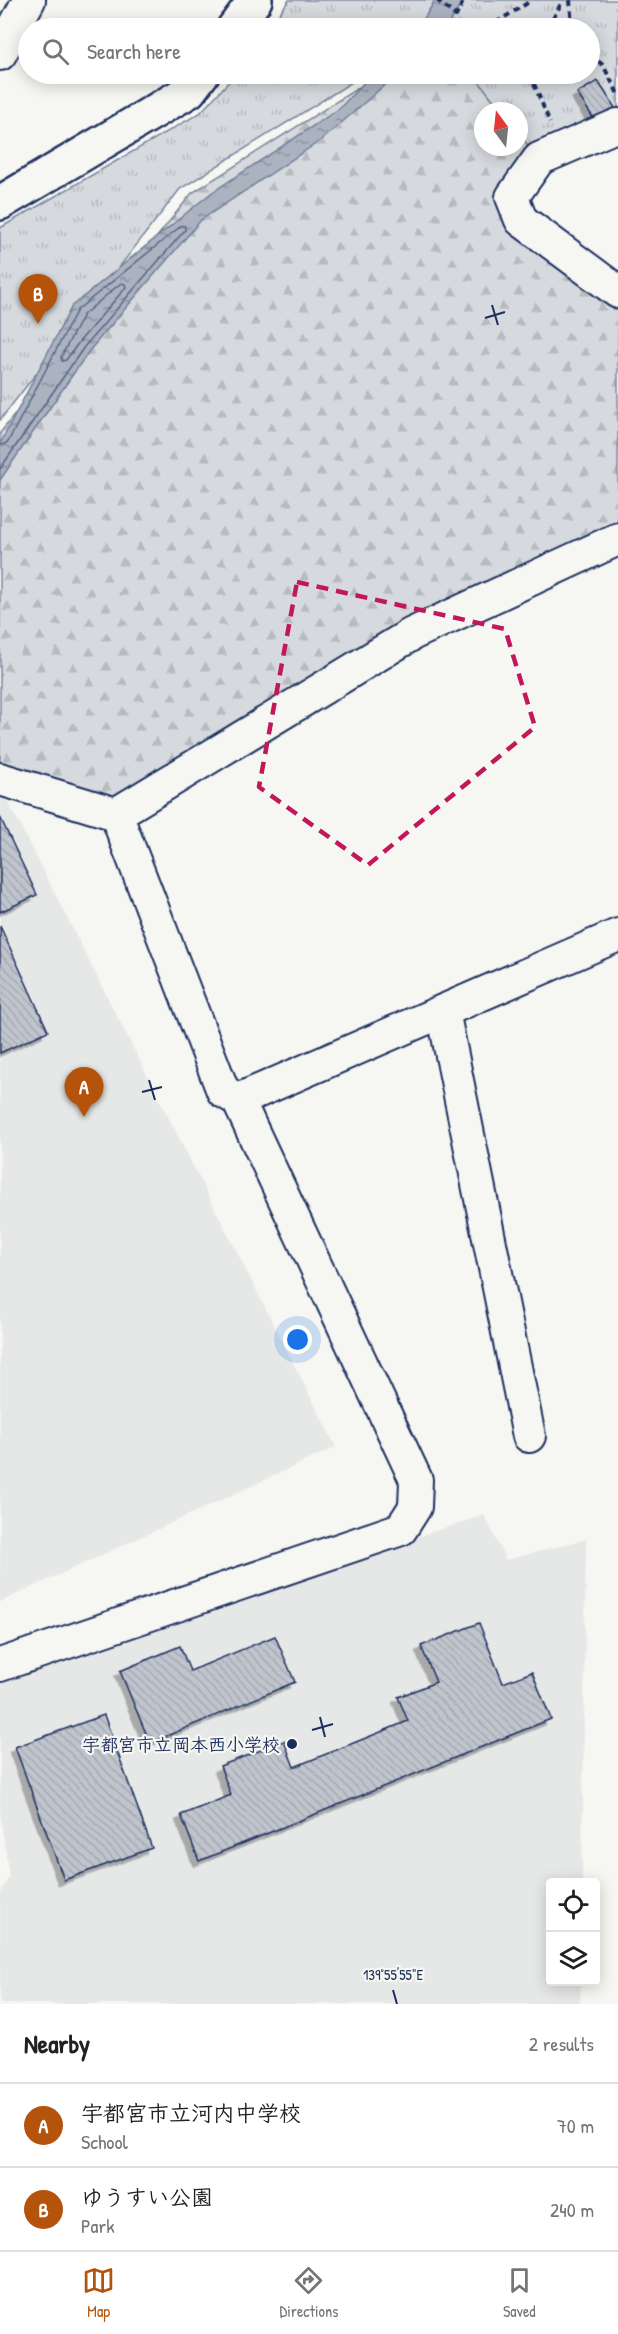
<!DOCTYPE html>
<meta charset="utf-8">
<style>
body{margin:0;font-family:"Patrick Hand","Klee One",sans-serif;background:#f6f6f6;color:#202124}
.controls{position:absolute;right:18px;bottom:18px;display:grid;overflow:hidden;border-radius:6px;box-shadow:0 3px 15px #0003}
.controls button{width:54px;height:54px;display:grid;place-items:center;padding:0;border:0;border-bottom:2px solid #e0e0e0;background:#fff;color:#202124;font:30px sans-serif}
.compass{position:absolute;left:474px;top:102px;width:54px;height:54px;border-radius:50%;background:#fff;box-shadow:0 3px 15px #0003;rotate:345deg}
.you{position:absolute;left:298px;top:1340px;width:21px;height:21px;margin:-15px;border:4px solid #fff;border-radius:50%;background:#1a73e8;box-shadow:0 0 0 9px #1a73e833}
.badge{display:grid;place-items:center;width:39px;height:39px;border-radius:50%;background:#b45309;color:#fff;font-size:20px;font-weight:700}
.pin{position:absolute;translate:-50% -50px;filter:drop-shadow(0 2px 3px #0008)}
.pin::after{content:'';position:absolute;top:32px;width:21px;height:18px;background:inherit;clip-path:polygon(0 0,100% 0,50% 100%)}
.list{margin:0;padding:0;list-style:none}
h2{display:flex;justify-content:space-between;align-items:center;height:78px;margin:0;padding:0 24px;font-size:26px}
h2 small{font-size:20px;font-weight:400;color:#757577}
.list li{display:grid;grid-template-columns:39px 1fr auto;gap:18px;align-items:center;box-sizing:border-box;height:84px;padding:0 24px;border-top:2px solid #e0e0e0}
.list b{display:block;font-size:22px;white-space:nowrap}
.list p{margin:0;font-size:20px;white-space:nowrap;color:#757577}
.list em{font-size:20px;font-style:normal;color:#757577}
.icon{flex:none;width:33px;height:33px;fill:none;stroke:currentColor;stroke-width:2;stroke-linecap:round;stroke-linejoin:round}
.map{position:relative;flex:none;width:618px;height:2004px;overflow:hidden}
.search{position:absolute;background:#fff;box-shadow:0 3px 15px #0003;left:18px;right:18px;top:18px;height:66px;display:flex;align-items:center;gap:15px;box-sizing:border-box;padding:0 21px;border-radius:33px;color:#757577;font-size:22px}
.sheet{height:246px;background:#fff}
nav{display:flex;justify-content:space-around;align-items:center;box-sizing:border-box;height:84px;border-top:2px solid #e0e0e0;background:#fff;font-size:16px;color:#757577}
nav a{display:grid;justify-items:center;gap:3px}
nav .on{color:#b45309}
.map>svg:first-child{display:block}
.built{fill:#e6e7e7}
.forest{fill:url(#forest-firs);stroke:#78849e;stroke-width:1.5}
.park{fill:url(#park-tufts);stroke:#78849e;stroke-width:1.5}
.water{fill:url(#water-ripples);stroke:#717e99;stroke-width:1.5}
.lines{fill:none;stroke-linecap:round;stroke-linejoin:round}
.shore{stroke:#556385;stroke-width:1.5}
.building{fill:url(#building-back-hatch);stroke:#1b2f5e;stroke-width:1.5;filter:url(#shadow)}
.street-casing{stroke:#1b2f5e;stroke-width:36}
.secondary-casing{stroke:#1b2f5e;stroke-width:38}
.path{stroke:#1b2f5e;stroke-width:4;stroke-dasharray:6 4.5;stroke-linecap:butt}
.street{stroke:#f6f6f2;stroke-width:32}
.secondary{stroke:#f6f6f2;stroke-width:33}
.marked{fill:none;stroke:#c2185b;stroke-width:4.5;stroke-dasharray:12 8;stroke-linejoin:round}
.ticks{fill:none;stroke:#1b2f5e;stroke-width:2}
.poi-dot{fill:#1b2f5e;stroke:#f6f6f2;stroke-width:2}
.labels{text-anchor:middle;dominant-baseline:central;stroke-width:4.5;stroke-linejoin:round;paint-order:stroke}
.poi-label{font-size:18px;font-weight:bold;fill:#1b2f5e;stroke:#f6f6f2;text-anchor:end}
.ticks-label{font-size:15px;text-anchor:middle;fill:#1b2f5e;stroke:#f6f6f2;stroke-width:4.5;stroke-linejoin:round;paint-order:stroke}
</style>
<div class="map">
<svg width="618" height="2004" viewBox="0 0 618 2004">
<defs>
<pattern id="forest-firs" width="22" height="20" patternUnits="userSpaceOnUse" patternTransform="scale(1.5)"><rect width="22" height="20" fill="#d6d9dd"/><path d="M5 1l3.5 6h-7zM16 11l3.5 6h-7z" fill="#b7bbc0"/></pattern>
<pattern id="park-tufts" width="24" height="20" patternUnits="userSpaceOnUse" patternTransform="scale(1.5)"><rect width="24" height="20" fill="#d6d9dd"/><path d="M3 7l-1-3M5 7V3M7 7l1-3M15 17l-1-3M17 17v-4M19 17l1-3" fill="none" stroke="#b7bbc0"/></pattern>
<pattern id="water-ripples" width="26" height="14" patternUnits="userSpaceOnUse" patternTransform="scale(1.5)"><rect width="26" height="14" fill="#abb2c0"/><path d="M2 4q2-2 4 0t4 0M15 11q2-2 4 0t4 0" fill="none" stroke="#8a919f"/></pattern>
<pattern id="building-back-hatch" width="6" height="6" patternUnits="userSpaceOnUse" patternTransform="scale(1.5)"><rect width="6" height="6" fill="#c0c4cd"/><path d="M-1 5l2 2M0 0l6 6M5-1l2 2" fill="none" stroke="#a4a9b2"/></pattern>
<filter id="shadow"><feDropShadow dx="-5.5" dy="5.5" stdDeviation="0" flood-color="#0004"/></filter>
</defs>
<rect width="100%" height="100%" fill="#f6f6f2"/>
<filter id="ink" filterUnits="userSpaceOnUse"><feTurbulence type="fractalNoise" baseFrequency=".0167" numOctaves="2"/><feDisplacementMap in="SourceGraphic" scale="12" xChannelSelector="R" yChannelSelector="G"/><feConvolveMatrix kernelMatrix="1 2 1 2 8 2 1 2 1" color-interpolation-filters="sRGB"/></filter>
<g filter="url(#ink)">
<g class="built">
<polygon points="0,786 336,1447 0,1602"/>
<polygon points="484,1515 506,1560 586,1539 582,1882 550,1882 550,1982 581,1982 580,2004 0,2004 0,1895 9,1876 0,1812 0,1675"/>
</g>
<polygon class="forest" points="380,74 473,74 502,111 483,111 483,147 519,147 519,134 539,159 512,197 618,292 618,539 116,814 0,764 0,433 192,193"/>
<g class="park">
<polygon points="289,0 618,0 618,125 539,159 519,134 519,111 502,111 473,74 590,74 590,28 436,28 424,19 414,28 269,28"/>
<polygon points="236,74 365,74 180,189 0,420 0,228 200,113"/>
</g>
<g class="water">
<polygon points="435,0 464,0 446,28 415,28 424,19"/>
<polygon points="372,74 397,74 323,139 201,220 89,351 0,480 0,444 72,306 211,193 339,109"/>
</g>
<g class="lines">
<g class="shore">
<polygon points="121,283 125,284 126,287 79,342 66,360 62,361 61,357 83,315"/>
<polyline points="0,446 8,442 77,310 181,226 185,226 185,230 84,347 0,469"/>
</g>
</g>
<g class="building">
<polygon points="598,81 615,108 594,119 577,93"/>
<polygon points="0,817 37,895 0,912"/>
<polygon points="0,926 48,1031 0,1053"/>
<polygon points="479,1623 503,1683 532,1672 551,1719 199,1861 181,1815 231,1795 220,1766 284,1741 294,1767 408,1721 398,1697 436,1682 421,1646"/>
<polygon points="275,1636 295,1682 150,1743 120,1671 180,1646 190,1671"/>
<polygon points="104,1715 152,1848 64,1880 15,1747"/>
</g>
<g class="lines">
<defs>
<g id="street">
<polyline points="0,54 29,0"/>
<polyline points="618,125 539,159 512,197 521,220 618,292"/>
<polyline points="0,779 116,814 412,634 618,539"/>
<polyline points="443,1011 529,1436"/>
<polyline points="238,1100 618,935"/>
<polyline points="0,1665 401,1529 415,1507 416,1480 238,1100 223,1091 116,814"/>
</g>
<g id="secondary">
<polyline points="234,28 255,0"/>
<polyline points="0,203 189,91 202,74"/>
</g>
</defs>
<use href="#street" class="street-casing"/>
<use href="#secondary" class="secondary-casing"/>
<g class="path">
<polyline points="437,0 456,16"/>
<polyline points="570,0 572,28"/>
<polyline points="459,28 456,16 464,0"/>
<polyline points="487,28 526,4 530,0"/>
<polyline points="548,28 563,0"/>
<polyline points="590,55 603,65 618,94"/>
<polyline points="530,74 550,123"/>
</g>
<use href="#street" class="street"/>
<use href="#secondary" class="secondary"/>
</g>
</g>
<path class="marked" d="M297,582L505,629L535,727L368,865L259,787Z"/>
<path class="ticks" d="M492,305L498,325M485,318L505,312M149,1080L155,1100M142,1092L162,1087M320,1717L325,1737M312,1730L333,1724M393,1990L397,2004"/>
<circle class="poi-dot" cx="292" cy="1744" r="6"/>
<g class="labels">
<g class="poi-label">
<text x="280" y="1744">宇都宮市立岡本西小学校</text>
</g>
</g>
<g class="ticks-label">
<text x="393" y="1980">139°55'55"E</text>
</g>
</svg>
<div class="controls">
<button><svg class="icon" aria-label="locate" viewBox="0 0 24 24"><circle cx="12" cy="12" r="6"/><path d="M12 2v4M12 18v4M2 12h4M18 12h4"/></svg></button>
<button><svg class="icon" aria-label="layers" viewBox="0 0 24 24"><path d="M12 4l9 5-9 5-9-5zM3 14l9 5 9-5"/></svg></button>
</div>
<svg class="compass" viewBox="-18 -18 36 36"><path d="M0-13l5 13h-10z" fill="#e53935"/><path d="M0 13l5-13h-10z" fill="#757577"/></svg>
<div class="you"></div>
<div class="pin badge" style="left:84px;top:1117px">A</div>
<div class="pin badge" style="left:38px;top:324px">B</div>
<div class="search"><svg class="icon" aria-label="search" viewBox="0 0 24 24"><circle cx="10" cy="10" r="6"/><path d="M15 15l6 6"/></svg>Search here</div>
</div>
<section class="sheet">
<h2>Nearby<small>2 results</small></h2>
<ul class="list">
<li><span class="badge">A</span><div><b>宇都宮市立河内中学校</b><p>School</p></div><em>70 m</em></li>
<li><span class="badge">B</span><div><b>ゆうすい公園</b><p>Park</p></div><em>240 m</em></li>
</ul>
</section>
<nav>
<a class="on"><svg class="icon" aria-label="map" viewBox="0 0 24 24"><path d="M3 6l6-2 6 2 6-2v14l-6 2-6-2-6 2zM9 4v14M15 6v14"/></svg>Map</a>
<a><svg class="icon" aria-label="directions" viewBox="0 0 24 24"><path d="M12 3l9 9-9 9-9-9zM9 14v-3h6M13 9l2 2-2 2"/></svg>Directions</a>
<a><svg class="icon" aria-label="saved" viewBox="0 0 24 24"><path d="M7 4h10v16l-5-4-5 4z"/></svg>Saved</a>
</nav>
